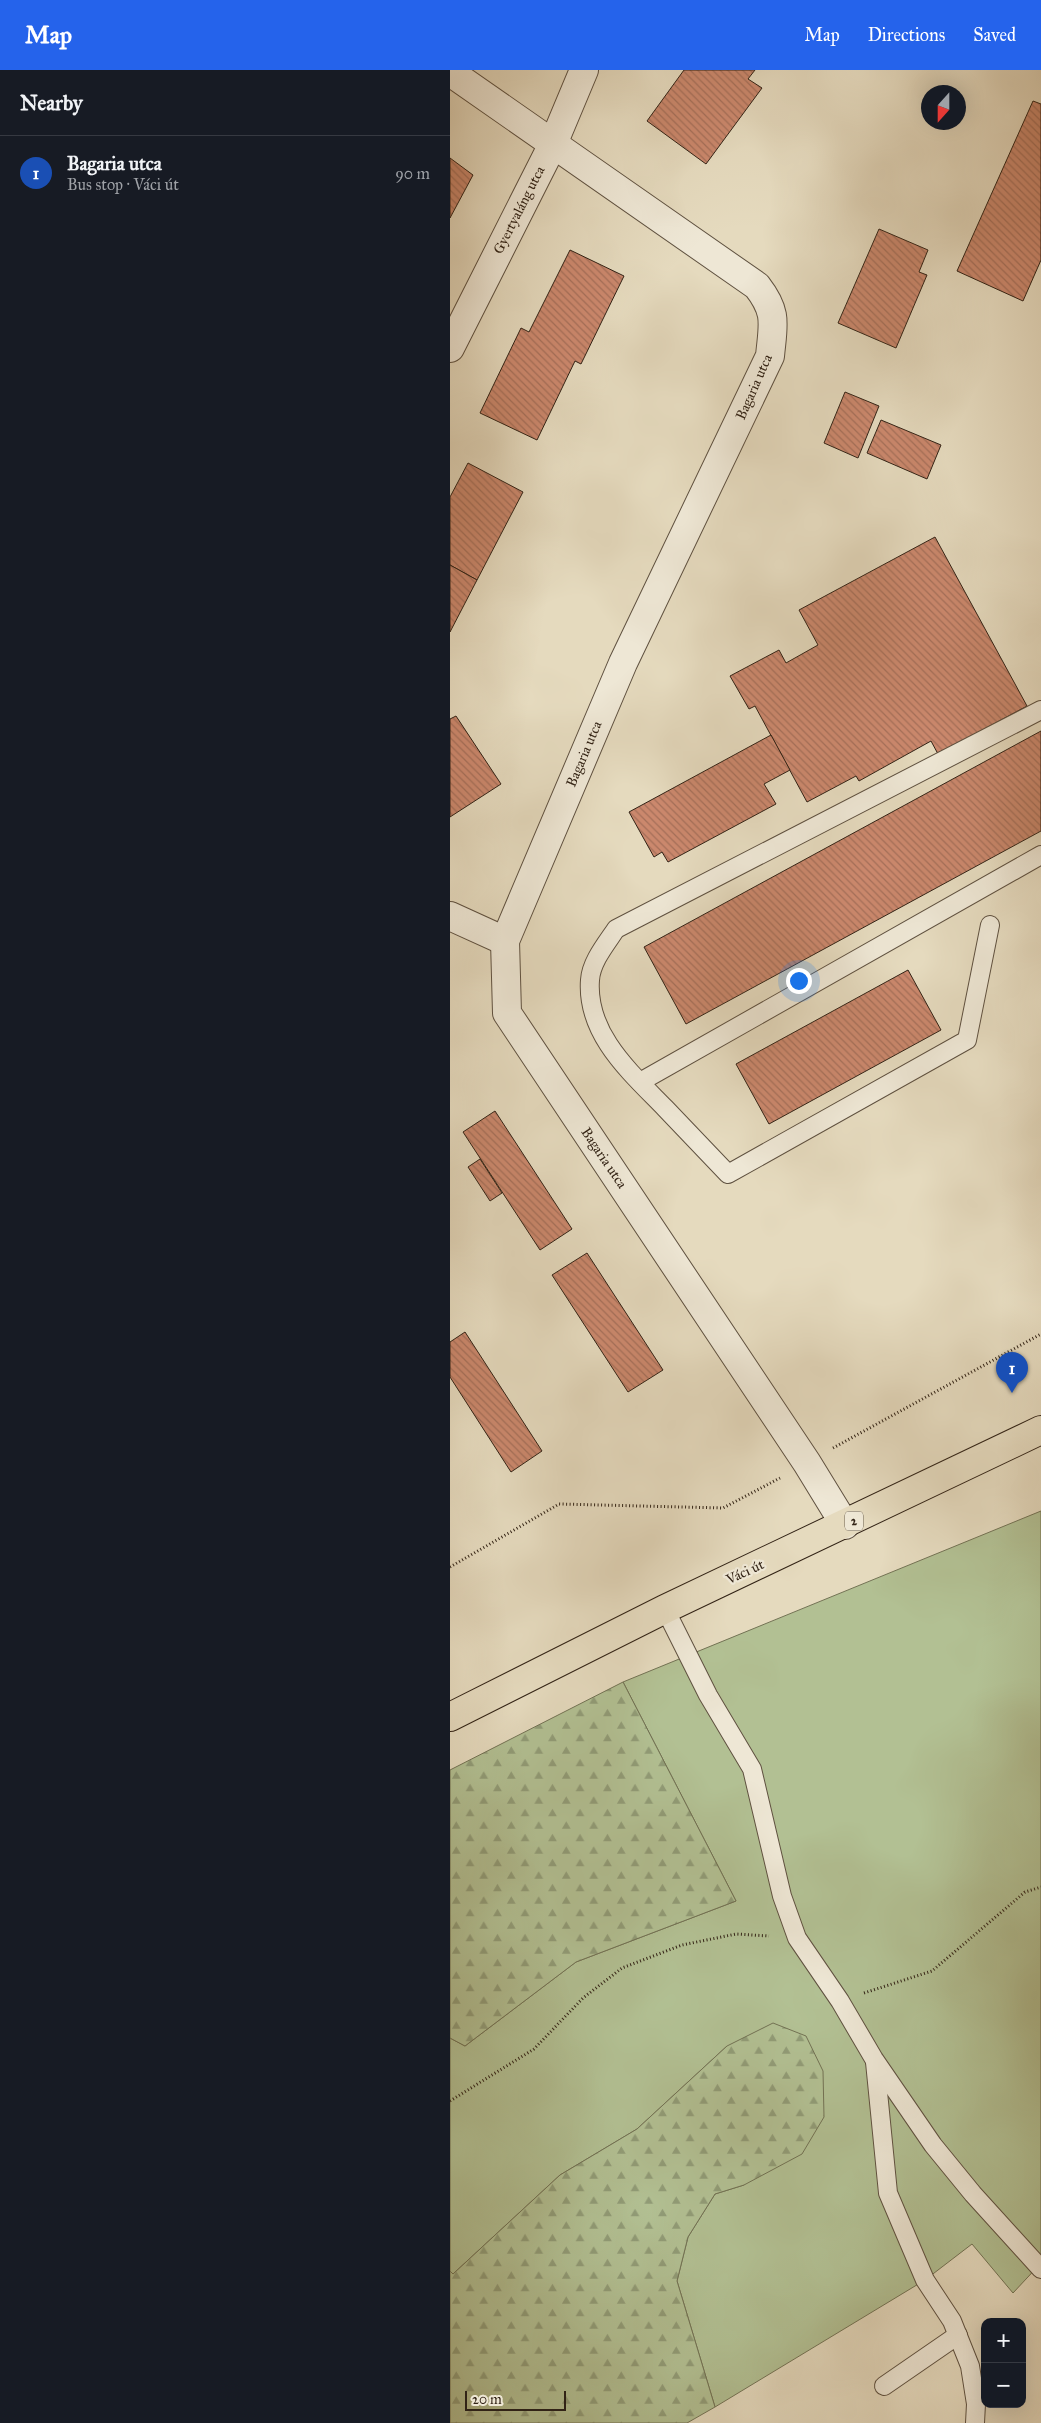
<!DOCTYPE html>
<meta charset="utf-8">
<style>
body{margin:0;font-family:"IM FELL Great Primer",serif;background:#20242c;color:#f1f3f6}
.controls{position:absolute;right:15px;bottom:15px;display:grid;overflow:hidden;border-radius:10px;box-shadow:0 5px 20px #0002}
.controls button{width:45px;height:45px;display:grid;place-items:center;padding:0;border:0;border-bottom:1px solid #363941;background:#171b24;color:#f1f3f6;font:25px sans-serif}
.compass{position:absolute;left:471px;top:15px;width:45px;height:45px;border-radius:50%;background:#171b24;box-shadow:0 5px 20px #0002;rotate:201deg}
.scale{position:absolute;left:15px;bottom:12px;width:101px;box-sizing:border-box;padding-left:5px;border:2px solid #322316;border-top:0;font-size:14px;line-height:18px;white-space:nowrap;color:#322316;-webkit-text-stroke:4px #eee7d5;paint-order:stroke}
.you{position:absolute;left:348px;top:910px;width:18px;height:18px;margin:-12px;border:4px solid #fff;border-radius:50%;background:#1a73e8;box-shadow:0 0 0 8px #1a73e833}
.badge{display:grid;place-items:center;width:32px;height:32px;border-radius:50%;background:#2563eb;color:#fff;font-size:16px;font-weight:700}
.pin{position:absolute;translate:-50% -41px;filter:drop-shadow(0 1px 2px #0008)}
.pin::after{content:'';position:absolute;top:26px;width:18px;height:15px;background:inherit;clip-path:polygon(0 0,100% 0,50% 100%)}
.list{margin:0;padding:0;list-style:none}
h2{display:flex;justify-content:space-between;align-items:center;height:65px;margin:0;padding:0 20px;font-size:21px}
h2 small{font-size:16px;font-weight:400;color:#9ea1a6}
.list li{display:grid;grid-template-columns:32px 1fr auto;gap:15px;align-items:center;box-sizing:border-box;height:75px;padding:0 20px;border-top:1px solid #363941}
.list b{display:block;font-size:19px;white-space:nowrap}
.list p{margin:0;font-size:16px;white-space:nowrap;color:#9ea1a6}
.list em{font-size:16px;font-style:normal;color:#9ea1a6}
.map{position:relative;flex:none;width:591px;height:2353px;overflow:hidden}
header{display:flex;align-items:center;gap:30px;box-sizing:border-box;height:70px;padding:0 25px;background:#2563eb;color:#fff}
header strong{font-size:24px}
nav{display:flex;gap:28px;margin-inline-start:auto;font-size:18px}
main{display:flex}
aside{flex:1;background:#171b24}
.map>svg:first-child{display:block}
.green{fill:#b2c093;stroke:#727254}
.forest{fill:url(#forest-firs);stroke:#727254}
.building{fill:url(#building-back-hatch);stroke:#322316}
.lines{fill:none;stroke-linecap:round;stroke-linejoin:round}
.lane-casing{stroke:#5f5140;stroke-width:20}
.street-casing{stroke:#5f5140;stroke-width:30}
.primary-casing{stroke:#322316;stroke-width:30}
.path{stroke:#322316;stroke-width:3;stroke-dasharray:1 2.5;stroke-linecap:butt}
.lane{stroke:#eee7d5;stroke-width:18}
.street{stroke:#eee7d5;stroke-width:28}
.primary{stroke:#e5dabe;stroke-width:28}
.labels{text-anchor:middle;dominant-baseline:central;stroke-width:4.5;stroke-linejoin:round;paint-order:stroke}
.shield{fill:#eee7d5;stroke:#6a5e4f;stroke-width:1}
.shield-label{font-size:12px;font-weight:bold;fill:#322316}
.street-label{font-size:14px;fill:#322316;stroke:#eee7d5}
</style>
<header>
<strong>Map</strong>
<nav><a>Map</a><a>Directions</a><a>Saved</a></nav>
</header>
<main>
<aside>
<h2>Nearby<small></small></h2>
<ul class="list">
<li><span class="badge" style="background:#1a4fb4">1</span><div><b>Bagaria utca</b><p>Bus stop · Váci út</p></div><em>90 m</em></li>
</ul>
</aside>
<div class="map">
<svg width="591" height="2353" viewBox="0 0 591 2353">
<defs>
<pattern id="forest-firs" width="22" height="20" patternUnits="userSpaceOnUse" patternTransform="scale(1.25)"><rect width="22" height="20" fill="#b2c093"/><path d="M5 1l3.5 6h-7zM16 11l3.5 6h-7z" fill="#919c77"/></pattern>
<pattern id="building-back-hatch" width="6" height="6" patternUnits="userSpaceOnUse" patternTransform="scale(1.25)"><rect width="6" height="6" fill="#cb886d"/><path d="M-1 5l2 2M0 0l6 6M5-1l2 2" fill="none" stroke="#a56f59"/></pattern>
</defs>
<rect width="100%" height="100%" fill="#e5dabe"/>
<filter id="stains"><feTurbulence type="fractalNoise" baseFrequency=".004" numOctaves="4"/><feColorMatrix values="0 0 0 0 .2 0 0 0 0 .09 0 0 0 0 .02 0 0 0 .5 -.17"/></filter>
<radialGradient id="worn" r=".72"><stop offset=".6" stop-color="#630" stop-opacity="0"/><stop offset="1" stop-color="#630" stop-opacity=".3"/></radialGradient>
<polygon class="green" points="591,1441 591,2193 563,2223 522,2174 475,2210 265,2337 227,2211 238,2167 265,2124 294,2115 277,1976 187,2059 110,2105 3,2204 0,2201 0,1968 15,1976 126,1892 286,1831 173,1612"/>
<g class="forest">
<polygon points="173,1612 286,1831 126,1892 15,1976 0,1968 0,1700"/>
<polygon points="323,1953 356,1966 373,2001 374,2047 352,2084 294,2115 265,2124 238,2167 227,2211 265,2337 237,2353 0,2353 0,2201 3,2204 110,2105 187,2059 277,1976"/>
</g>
<g class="building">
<polygon points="234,0 305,0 298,9 312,18 256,94 197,51"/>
<polygon points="583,31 591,34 591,190 573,231 507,201"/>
<polygon points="0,88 23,105 0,148"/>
<polygon points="429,159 478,180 469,202 477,205 446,278 388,253"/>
<polygon points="120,180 174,206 131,294 125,291 87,370 30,343 71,258 79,262"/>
<polygon points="395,322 429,336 408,388 374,373"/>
<polygon points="431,350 491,375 477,409 417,383"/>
<polygon points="18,393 73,422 27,510 0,495 0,427"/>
<polygon points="485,467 577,636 488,684 481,671 409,711 406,706 357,732 305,636 299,639 280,606 329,580 336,593 368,575 349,540"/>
<polygon points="0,495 27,510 0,562"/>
<polygon points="6,646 51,714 0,747 0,649"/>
<polygon points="591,661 591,761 236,954 194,877"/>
<polygon points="321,665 340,700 314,714 326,734 218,792 212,782 204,787 179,742"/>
<polygon points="458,900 491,960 319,1054 286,994"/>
<polygon points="45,1041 122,1159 90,1180 13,1062"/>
<polygon points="30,1089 52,1123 40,1131 18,1097"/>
<polygon points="137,1183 213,1300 178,1322 102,1205"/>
<polygon points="15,1262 92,1381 61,1402 0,1307 0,1272"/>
</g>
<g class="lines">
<defs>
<g id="lane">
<path d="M540,855L517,970L278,1104C257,1082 236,1060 215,1038C180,1002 136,964 140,910C141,892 156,874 166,859L591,640"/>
<polyline points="190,1012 591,785"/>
<polyline points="215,1539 258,1625 302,1699 332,1826 347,1868 390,1931 424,1989 483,2075 523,2124 591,2199"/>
<polyline points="425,1992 438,2123 475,2210 502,2251 520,2296 526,2334 525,2353"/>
<polyline points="434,2316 508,2265"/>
</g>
<g id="street">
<path d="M0,2L307,216C328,243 323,254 320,286L173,593L55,871L57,943L357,1393L395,1455"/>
<polyline points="0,278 103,74 134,0"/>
<polyline points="0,846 55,871"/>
</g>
<polyline id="primary" points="0,1647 215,1539 591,1360"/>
</defs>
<use href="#lane" class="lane-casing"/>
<use href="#street" class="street-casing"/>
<use href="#primary" class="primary-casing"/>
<g class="path">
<polyline points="383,1378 591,1264"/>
<polyline points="0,1497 109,1434 273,1438 330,1408"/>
<polyline points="414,1923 482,1901 575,1822 591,1817"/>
<polyline points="0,2031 84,1979 133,1928 172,1898 232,1875 286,1864 319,1866"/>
</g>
<use href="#lane" class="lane"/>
<use href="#street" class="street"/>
<use href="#primary" class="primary"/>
</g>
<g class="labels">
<rect class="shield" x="395" y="1441.5" width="18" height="19" rx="4"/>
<g class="shield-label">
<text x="404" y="1451">2</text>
</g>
<g class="street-label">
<text transform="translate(69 140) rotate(-63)">Gyertyaláng utca</text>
<text transform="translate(304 317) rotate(-66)">Bagaria utca</text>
<text transform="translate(134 684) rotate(-67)">Bagaria utca</text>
<text transform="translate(154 1088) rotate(56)">Bagaria utca</text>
<text transform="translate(295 1502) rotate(-25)">Váci út</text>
</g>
</g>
<rect width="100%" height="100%" filter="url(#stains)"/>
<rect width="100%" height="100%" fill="url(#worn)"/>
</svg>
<div class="controls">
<button>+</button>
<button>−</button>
</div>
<svg class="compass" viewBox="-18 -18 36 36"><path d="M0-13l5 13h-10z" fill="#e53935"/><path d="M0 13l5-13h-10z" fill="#9ea1a6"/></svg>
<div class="scale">20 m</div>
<div class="you"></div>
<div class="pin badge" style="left:562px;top:1323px;background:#1a4fb4">1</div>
</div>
</main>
